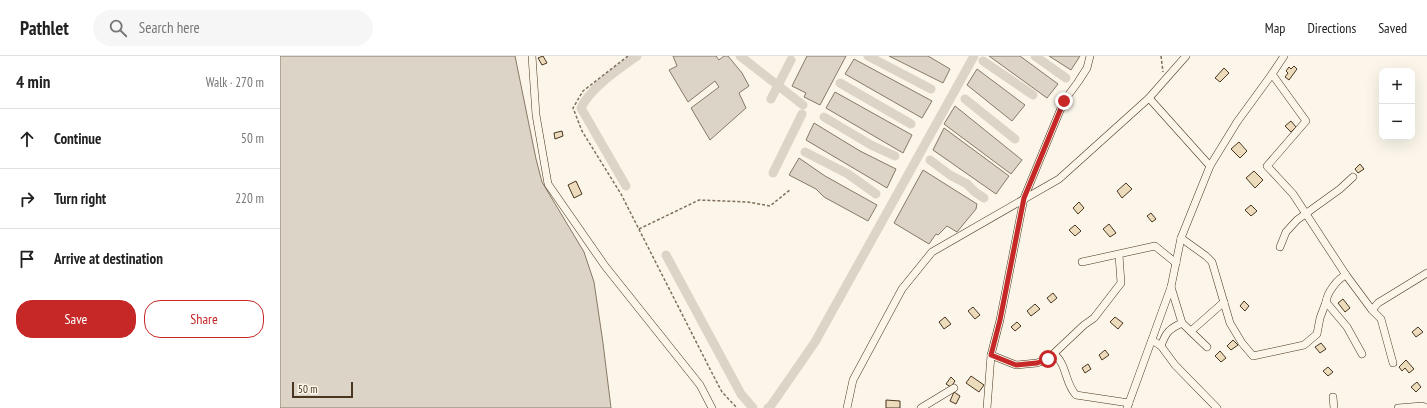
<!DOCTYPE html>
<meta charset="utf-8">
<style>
body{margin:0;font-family:"PT Sans Narrow",sans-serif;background:#f6f6f6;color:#222}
.controls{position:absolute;right:12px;top:12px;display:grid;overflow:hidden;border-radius:8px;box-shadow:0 4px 16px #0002}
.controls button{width:36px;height:36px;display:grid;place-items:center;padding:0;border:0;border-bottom:1px solid #e0e0e0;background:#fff;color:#222;font:20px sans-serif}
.scale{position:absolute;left:12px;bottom:10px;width:61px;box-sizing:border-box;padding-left:4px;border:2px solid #4a3520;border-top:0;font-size:11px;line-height:14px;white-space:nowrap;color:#4a3520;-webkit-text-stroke:3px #fbf6e9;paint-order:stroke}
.stop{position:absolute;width:12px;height:12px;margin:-9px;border:3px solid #c62828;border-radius:50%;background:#fff}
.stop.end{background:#c62828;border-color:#fff;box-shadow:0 1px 4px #0008}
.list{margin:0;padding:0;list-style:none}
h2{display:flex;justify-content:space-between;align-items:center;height:52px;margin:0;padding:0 16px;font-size:17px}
h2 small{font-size:13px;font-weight:400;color:#767676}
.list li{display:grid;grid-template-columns:26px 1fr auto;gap:12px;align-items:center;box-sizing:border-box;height:60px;padding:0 16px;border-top:1px solid #e0e0e0}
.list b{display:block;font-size:15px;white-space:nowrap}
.list em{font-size:13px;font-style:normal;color:#767676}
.actions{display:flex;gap:8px;padding:12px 16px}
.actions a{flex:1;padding:9px 0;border:1px solid #c62828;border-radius:16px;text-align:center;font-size:14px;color:#c62828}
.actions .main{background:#c62828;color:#fff}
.icon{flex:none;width:22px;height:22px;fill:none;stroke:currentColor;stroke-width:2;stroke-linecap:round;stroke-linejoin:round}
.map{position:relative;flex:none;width:1147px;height:352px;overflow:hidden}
header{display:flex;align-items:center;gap:24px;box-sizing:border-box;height:56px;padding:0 20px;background:#fff;border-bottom:1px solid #e0e0e0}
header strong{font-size:19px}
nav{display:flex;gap:22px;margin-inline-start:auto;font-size:14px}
.search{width:280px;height:36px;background:#f6f6f6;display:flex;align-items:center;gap:10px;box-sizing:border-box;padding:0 14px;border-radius:22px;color:#767676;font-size:15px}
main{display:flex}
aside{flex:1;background:#fff}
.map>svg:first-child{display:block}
.water{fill:#dcd4c6;stroke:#887966}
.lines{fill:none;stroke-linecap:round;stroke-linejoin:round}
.canal{stroke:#dcd4c6;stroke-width:9}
.building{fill:#ecdcbc;stroke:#4a3520}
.street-casing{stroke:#4a3520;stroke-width:8}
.path{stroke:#7f6f5c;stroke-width:1.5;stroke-dasharray:3 2;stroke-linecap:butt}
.street{stroke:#fbf6e9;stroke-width:7}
.route{stroke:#c62828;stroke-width:5}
</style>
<header>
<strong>Pathlet</strong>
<div class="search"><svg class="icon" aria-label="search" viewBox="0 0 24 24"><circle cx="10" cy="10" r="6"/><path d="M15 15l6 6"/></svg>Search here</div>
<nav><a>Map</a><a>Directions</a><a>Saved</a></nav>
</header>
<main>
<aside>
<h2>4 min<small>Walk · 270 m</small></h2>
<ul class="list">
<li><svg class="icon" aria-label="ahead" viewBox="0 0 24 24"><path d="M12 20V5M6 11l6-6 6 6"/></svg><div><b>Continue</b></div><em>50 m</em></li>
<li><svg class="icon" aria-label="right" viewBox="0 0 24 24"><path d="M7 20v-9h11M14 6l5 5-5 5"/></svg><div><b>Turn right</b></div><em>220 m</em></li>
<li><svg class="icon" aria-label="arrive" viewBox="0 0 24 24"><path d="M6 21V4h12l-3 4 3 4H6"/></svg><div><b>Arrive at destination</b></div></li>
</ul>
<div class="actions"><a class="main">Save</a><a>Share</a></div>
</aside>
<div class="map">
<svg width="1147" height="352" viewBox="0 0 1147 352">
<rect width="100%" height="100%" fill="#fbf6e9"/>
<g class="water">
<polygon points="0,0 235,0 256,103 262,126 304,196 314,226 323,287 331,352 0,352"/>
<polygon points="393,0 436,0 439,4 444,0 448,0 462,17 469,30 459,37 466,52 430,84 411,52 439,31 435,25 408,46 389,14 397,10"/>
<polygon points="527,0 566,0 540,49 524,41 526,37 512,30"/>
<polygon points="609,0 648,0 670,13 663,27"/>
<polygon points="709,0 740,0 778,28 767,42"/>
<polygon points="769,0 800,0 791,14"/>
<polygon points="574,3 652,45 642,62 565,18"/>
<polygon points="697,13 745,49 732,65 687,29"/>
<polygon points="555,36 632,79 623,97 546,52"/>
<polygon points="675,50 742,104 731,118 664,68"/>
<polygon points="534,67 580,95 616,113 607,132 526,84"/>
<polygon points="664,72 729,120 716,138 653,94"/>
<polygon points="519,102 545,120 597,149 588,165 544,141 536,133 509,119"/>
<polygon points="643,114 697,148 696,153 677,176 667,170 658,179 656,178 649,188 614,167"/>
</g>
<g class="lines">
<g class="canal">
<polyline points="460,0 523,49"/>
<polyline points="588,0 651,33"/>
<polyline points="755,0 786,22"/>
<polyline points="703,5 753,39"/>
<polyline points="560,27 631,68"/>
<polyline points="491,43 511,4"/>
<polyline points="685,43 735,83"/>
<polyline points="544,61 591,89 615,100"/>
<polyline points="525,96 568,118 596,138"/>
<polyline points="650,104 670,119 687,128 695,136 704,142"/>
<polyline points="493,117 522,58"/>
<path d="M346,130L301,52C310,32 339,13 357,0"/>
<polyline points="386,199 461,338 473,352"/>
<polyline points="488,352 490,351 535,286 694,0"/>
</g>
</g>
<g class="building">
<polygon points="263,0 267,7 262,9 258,2"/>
<polygon points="1014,10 1017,13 1009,24 1005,21 1008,17 1006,15 1009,11 1011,13"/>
<polygon points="944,12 949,17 940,26 935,22"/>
<polygon points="1011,65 1016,71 1011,76 1005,70"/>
<polygon points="282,75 283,80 275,83 274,77"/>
<polygon points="959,86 967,95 960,102 951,93"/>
<polygon points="1080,108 1084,113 1078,117 1075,113"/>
<polygon points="974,115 983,124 975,132 966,122"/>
<polygon points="296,125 302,138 294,142 288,129"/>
<polygon points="846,127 852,133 842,142 837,135"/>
<polygon points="799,146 804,152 798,158 793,152"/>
<polygon points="971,149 977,155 971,160 965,154"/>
<polygon points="871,157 876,163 872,166 867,160"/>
<polygon points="829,168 836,177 830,181 823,173"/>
<polygon points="795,169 801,175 795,180 789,174"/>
<polygon points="773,237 777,242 771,247 767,242"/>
<polygon points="1063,243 1070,252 1065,256 1058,247"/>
<polygon points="964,245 969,250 965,255 960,250"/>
<polygon points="755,248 760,253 751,260 747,255"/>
<polygon points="693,251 700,259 695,263 688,255"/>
<polygon points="665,261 671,268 664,273 659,266"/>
<polygon points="835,261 843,267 838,273 830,266"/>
<polygon points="737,266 741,270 735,275 731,271"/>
<polygon points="1138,271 1143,276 1136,281 1132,276"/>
<polygon points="953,284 958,289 951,294 947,290"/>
<polygon points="1041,287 1046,293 1040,297 1035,291"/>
<polygon points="825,294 829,299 822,304 819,299"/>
<polygon points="940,295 946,302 941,306 935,300"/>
<polygon points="1126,304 1134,313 1129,317 1125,312 1122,315 1119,311"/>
<polygon points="808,308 811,313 805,317 802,312"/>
<polygon points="1048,311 1053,316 1048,320 1043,315"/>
<polygon points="691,320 704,329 699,336 686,327"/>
<polygon points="671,321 675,325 671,331 666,328"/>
<polygon points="1137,326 1141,331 1136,336 1131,331"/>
<polygon points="674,336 680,340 676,348 670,345"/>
<polygon points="606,344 620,345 620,352 606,352"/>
</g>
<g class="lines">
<defs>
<g id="street">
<polyline points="252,0 256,59 268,128 325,210 420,329 432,352"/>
<polyline points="992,18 1026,65 987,110 1013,138 1066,219 1092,254 1101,263 1113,307"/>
<polyline points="869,42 930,110"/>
<polyline points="901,182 926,200 932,206 950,267 962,287 973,300 1024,289 1037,278 1040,262 1046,246"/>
<polyline points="1000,191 1006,176 1017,164 1060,133 1073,121"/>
<polyline points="802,206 875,190 896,207"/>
<path d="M1066,219C1057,223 1047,237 1046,246L1067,271L1082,298"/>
<polyline points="891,231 902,267 927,291"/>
<polyline points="1092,254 1098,247 1147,217"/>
<polyline points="911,275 944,246"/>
<polyline points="872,284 881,290 895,309 937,352"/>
<path d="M881,290C886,276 889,273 902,267"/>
<path d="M774,298C787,308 785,328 796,339L849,347"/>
<polyline points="711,299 736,309 757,307 768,303 804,269 814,262 841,227 839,199"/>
<polyline points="1053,341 1054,352"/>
<polyline points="567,352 573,324 622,233 652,196 779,123 869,42 906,0"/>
<polyline points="641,352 674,332"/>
<polyline points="707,352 711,299 720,264 744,142 784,45 798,26 807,12 810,0"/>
<polyline points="847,352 891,231 901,182 930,110 957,66 992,18 1004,0"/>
<polyline points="1118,352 1142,350 1147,352"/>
</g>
</defs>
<use href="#street" class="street-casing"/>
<g class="path">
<polyline points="348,0 303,35 293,52 302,75 341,138 432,317 442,336 457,352"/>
<polyline points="881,0 883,16"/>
<polyline points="359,173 419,144 468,146 490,150 511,133"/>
</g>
<use href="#street" class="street"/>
</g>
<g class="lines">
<polyline class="route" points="768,303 757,307 736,309 711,299 720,264 744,142 784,45"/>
</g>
</svg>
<div class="controls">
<button>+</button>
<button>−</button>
</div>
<div class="scale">50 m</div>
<div class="stop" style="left:768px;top:303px"></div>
<div class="stop end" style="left:784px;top:45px"></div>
</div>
</main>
